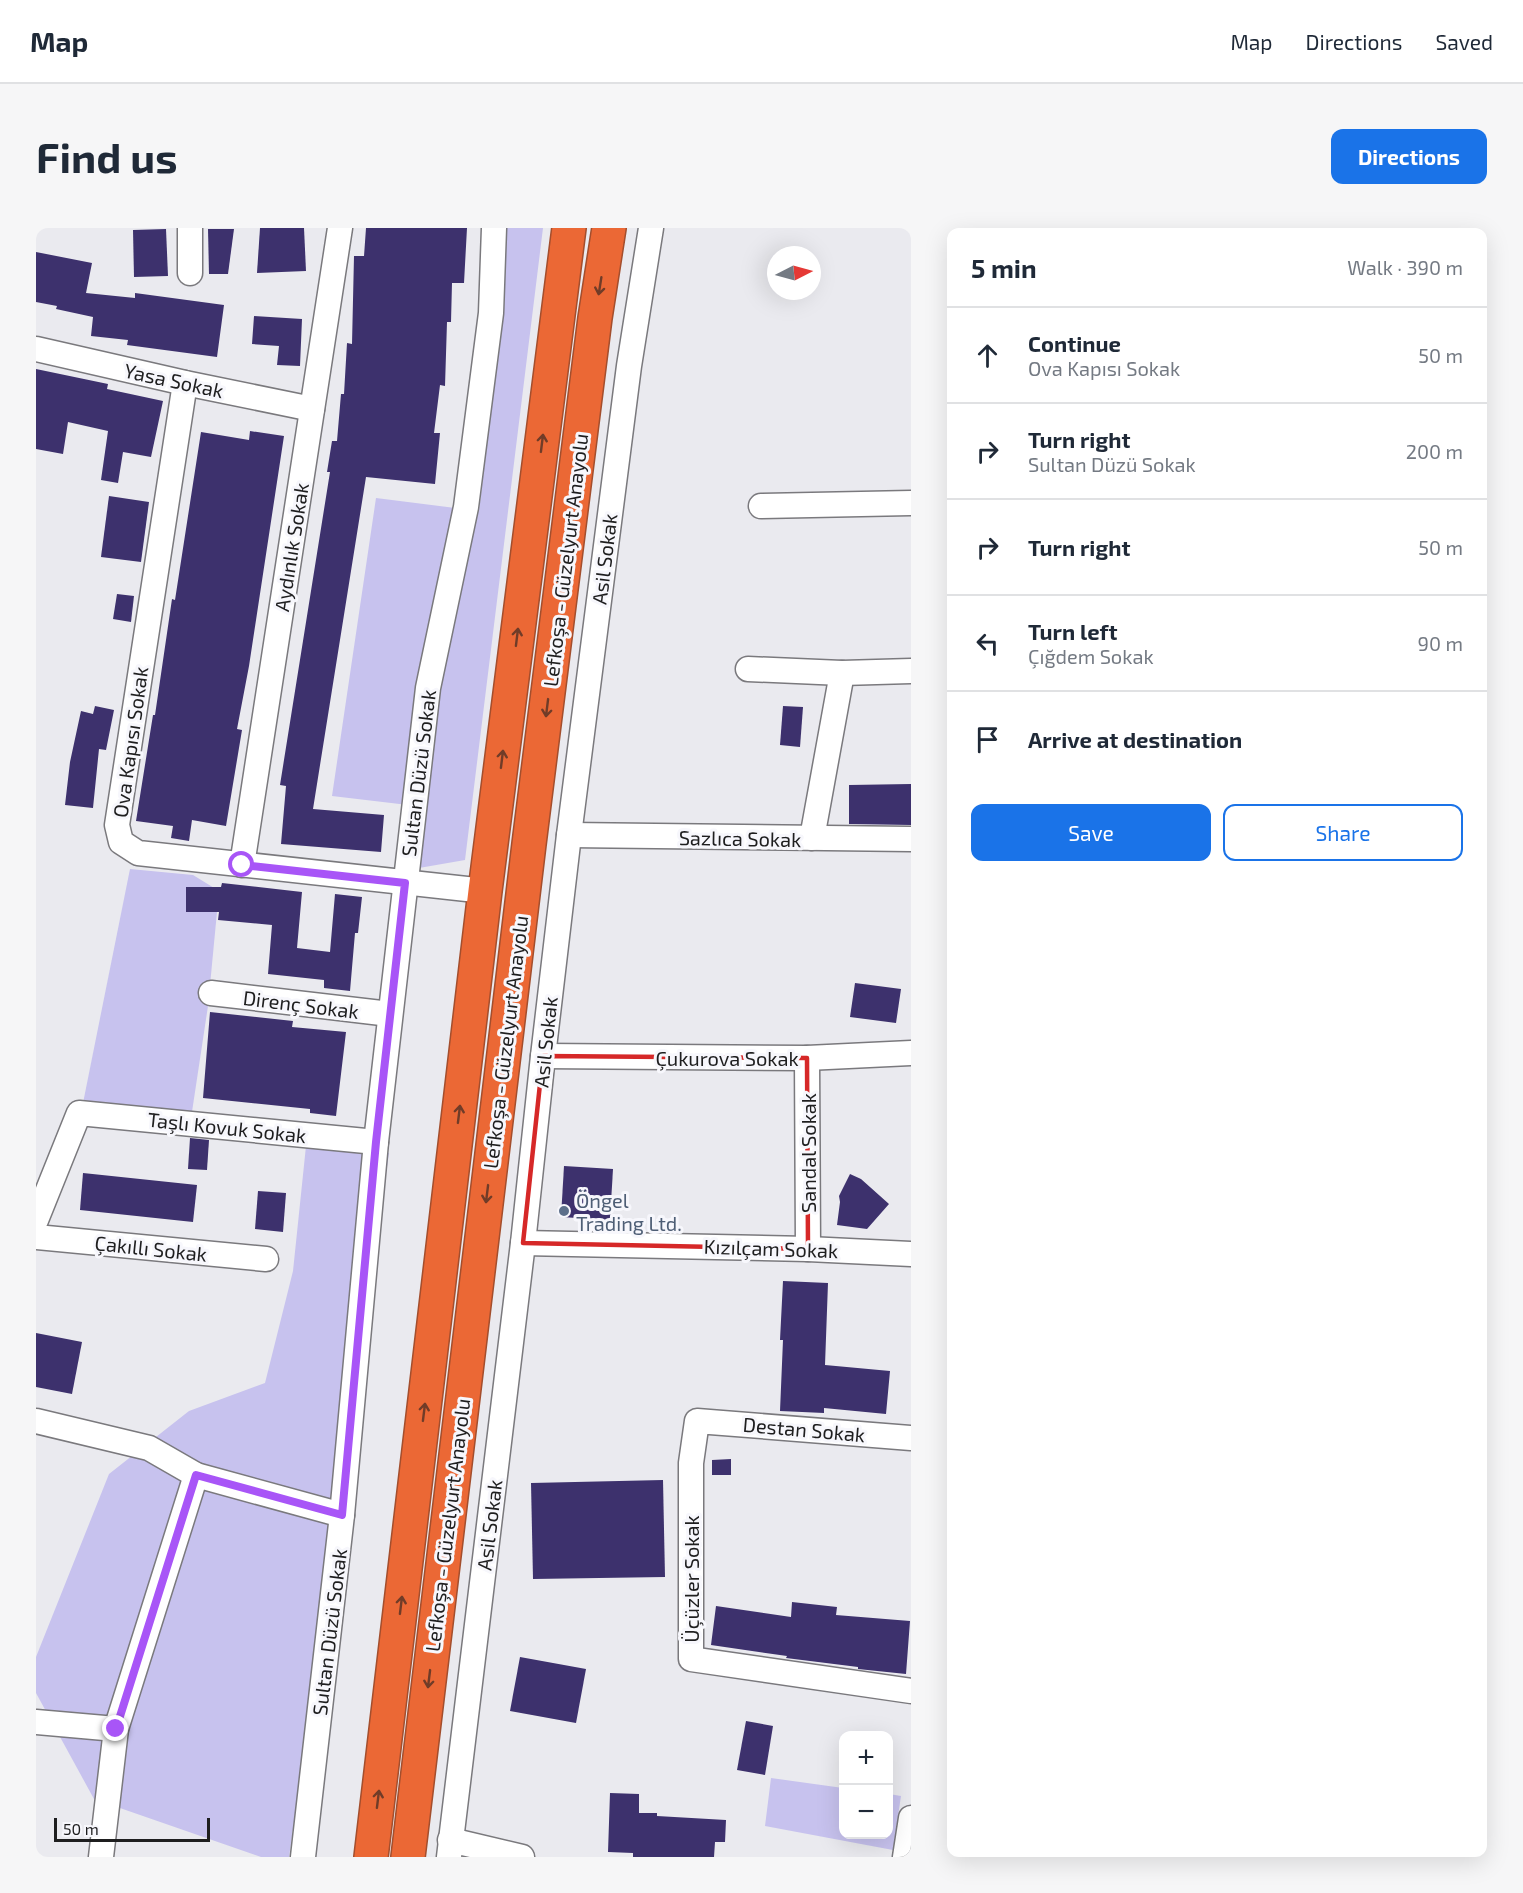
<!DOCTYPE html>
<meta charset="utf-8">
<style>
body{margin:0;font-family:"Exo 2",sans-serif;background:#f6f6f7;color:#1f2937}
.controls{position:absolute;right:18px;bottom:18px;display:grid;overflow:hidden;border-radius:12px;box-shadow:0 6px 24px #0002}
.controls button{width:54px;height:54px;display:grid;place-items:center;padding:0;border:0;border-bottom:2px solid #e0e1e3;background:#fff;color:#1f2937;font:30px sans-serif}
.compass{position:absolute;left:731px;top:18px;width:54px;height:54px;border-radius:50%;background:#fff;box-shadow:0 6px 24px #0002;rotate:84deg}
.scale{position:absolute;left:18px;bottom:15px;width:156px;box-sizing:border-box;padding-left:6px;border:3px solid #1e1e1f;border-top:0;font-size:16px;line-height:21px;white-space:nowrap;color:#1e1e1f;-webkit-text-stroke:4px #f7f7fc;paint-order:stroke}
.stop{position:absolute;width:18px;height:18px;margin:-14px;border:4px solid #a855f7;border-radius:50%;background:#fff}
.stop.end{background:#a855f7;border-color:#fff;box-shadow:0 2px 6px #0008}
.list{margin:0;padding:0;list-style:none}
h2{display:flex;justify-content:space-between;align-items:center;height:78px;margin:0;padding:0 24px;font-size:26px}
h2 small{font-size:20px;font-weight:400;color:#747a83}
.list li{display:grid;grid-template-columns:39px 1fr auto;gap:18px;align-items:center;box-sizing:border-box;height:96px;padding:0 24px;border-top:2px solid #e0e1e3}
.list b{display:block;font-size:22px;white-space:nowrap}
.list p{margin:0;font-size:20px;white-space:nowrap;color:#747a83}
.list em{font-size:20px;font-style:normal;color:#747a83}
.actions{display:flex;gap:12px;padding:18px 24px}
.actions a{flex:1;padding:14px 0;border:2px solid #1a73e8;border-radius:12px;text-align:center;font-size:21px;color:#1a73e8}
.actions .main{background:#1a73e8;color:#fff}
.icon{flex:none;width:33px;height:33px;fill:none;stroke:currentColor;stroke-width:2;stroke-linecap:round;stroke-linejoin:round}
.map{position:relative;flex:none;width:875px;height:1629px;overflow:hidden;border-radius:12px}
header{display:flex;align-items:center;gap:36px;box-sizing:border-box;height:84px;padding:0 30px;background:#fff;border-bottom:2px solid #e0e1e3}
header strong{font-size:28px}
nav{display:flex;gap:33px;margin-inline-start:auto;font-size:21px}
.intro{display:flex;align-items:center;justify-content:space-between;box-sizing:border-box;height:144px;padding:0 36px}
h1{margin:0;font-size:42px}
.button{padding:15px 27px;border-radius:12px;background:#1a73e8;color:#fff;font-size:21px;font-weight:700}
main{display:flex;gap:36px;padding:0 36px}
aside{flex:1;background:#fff;border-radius:12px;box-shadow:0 6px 24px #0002}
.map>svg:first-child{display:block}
.green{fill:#c7c2ee}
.building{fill:#3d316d}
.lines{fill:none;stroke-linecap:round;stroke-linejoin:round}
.street-casing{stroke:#7a797d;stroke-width:27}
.highway-casing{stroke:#a34e2d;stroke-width:36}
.street{stroke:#fff;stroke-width:24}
.highway{stroke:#eb6835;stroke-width:33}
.oneway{stroke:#703c28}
.route{stroke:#a855f7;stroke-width:8}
.marked{fill:none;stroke:#d62828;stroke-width:4.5;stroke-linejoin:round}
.service-dot{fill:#5c6f8a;stroke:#f7f7fc;stroke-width:2}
.labels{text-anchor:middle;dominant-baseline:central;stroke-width:6;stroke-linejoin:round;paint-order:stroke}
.street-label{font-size:20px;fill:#1e1e1f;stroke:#f7f7fc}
.service-label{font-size:20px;fill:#4e5e75;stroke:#f7f7fc;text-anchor:start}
</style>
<header>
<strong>Map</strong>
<nav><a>Map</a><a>Directions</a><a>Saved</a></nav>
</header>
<div class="intro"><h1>Find us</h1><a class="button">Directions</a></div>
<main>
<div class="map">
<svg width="875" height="1629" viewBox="0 0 875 1629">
<rect width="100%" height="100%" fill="#eaeaef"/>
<g class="green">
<polygon points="470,0 507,0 429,632 383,640 389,579 296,568 340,270 443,283 467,80"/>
<polygon points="94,641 157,647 183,663 172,778 154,897 45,885"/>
<polygon points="270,918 353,925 253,1629 225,1629 58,1571 0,1465 0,1429 73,1246 153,1183 229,1155 257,1043"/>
<polygon points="735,1550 807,1560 808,1606 852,1606 853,1566 865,1568 857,1622 729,1598"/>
</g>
<g class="building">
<polygon points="224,0 268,0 270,43 221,45"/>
<polygon points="330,0 431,0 428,55 416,55 415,94 411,94 409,158 404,157 398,205 404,205 399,256 330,249 277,581 348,587 345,624 245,616 250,558 244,557 294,244 291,244 296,213 301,213 305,166 308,166 311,115 316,116 318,28 328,28"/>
<polygon points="130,1 132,48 98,49 97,2"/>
<polygon points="172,1 198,1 192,46 173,46"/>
<polygon points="0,24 56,35 50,65 99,70 99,65 188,77 181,129 91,117 92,112 55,108 57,89 20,81 21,78 0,74"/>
<polygon points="218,88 266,91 264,138 241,137 243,118 216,116"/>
<polygon points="0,141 72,156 71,161 127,173 115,229 87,224 82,255 65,252 72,203 32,194 27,226 0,221"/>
<polygon points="214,203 248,208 213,438 201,501 206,502 190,598 156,592 153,613 135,610 137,598 100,593 117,487 119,487 136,371 139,372 165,204 213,212"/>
<polygon points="73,268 113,274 105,334 65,329"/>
<polygon points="81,366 98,368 95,394 77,391"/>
<polygon points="59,478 78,482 70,522 63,521 57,580 29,577 34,534 45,483 57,486"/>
<polygon points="747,478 767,479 764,519 744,517"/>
<polygon points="875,556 875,597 813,596 813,557"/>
<polygon points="186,655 266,664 261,720 294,724 299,666 326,669 322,705 319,705 314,763 288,760 288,752 232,746 236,697 182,692 183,684 150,684 150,659 185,659"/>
<polygon points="819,755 865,761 860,795 814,789"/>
<polygon points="174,784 257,793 256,799 310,804 300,888 274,885 274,881 167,870"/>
<polygon points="154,910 173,912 171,942 152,941"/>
<polygon points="528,938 577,941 574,992 525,989"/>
<polygon points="47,945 161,957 157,994 44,982"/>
<polygon points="814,946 825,951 853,976 831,1001 801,997 804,974 803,968"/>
<polygon points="222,963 250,965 247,1004 219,1001"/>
<polygon points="747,1053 792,1055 789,1137 854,1143 850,1186 788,1180 788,1185 744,1183 747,1112 744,1112"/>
<polygon points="0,1105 46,1114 36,1166 0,1159"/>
<polygon points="695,1231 695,1247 676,1247 676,1232"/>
<polygon points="627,1252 629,1349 497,1351 495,1255"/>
<polygon points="756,1374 801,1379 800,1387 874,1393 870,1446 822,1441 822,1439 750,1430 751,1428 675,1417 680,1378 755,1389"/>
<polygon points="484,1429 550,1441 540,1495 474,1483"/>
<polygon points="710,1493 737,1498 729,1547 701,1542"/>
<polygon points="574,1565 603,1566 603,1585 621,1585 621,1588 690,1592 689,1614 679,1614 678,1629 597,1629 597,1625 572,1624"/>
</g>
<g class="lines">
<defs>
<g id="street">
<polyline points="154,45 154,0"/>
<polyline points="0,121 149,155 276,181"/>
<polyline points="149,155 81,597 85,614 102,625 449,663"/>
<polyline points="725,278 875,275"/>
<polyline points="712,441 806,445 875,443"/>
<polyline points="533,607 875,611"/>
<polyline points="776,610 806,445"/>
<polyline points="206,637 304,0"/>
<polyline points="175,765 354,786"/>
<polyline points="507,828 771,830 875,825"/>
<polyline points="771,830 772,1021"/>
<polyline points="0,992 43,885 340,914"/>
<polyline points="0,1009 230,1031"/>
<polyline points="487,1015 772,1021 875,1026"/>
<polyline points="0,1193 113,1220 160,1247 306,1287"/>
<polyline points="875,1210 661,1193 655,1235 655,1431 875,1463"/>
<polyline points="0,1494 80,1501"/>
<polyline points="414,1612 486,1629"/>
<polyline points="65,1629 80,1501 160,1247"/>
<polyline points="267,1629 306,1287 340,914 392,460 430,279 455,85 458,0"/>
<polyline points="413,1629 487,1015 507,828 533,607 593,138 615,0"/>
<polyline points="869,1629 875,1590"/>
</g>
<g id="highway">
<polyline points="335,1629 449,663 533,0"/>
<polyline points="372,1629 493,616 559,90 573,0"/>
</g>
</defs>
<use href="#street" class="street-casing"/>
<use href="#highway" class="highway-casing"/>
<use href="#street" class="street"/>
<use href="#highway" class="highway"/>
</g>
<defs><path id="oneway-shaft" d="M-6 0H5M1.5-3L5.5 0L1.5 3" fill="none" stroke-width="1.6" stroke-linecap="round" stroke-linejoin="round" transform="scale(1.5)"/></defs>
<g class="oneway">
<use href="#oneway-shaft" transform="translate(564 58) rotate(99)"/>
<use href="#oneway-shaft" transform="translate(506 215) rotate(-83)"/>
<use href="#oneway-shaft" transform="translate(481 409) rotate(-83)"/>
<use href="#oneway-shaft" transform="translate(511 480) rotate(97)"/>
<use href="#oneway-shaft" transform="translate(466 531) rotate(-83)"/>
<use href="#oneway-shaft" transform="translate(423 886) rotate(-83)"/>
<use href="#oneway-shaft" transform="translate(451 966) rotate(97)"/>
<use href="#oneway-shaft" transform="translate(388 1184) rotate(-83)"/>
<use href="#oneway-shaft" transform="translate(365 1377) rotate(-83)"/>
<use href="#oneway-shaft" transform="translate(393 1451) rotate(97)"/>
<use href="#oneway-shaft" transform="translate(342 1571) rotate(-83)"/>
</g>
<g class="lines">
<polyline class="route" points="80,1501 160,1247 306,1287 340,914 369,655 206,637"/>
</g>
<path class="marked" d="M507,828L771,830L772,1021L487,1015Z"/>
<circle class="service-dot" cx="528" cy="983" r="6"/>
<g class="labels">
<g class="street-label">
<text transform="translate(138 152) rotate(12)">Yasa Sokak</text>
<text transform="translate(255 319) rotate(-81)">Aydınlık Sokak</text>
<text transform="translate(568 331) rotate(-83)">Asil Sokak</text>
<text transform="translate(529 332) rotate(-83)">Lefkoşa - Güzelyurt Anayolu</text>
<text transform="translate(94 514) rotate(-82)">Ova Kapısı Sokak</text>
<text transform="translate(382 545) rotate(-83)">Sultan Düzü Sokak</text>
<text transform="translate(704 610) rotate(1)">Sazlıca Sokak</text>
<text transform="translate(265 776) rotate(7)">Direnç Sokak</text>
<text transform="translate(469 814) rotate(-83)">Lefkoşa - Güzelyurt Anayolu</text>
<text transform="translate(509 814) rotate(-84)">Asil Sokak</text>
<text x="691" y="830">Çukurova Sokak</text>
<text transform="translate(191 899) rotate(6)">Taşlı Kovuk Sokak</text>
<text transform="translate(772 925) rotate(-90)">Sandal Sokak</text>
<text transform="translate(115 1020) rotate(6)">Çakıllı Sokak</text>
<text transform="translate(735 1020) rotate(2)">Kızılçam Sokak</text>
<text transform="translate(768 1201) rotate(5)">Destan Sokak</text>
<text transform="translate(411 1297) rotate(-83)">Lefkoşa - Güzelyurt Anayolu</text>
<text transform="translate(453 1297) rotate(-83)">Asil Sokak</text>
<text transform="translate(655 1351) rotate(-90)">Üçüzler Sokak</text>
<text transform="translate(293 1404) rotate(-83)">Sultan Düzü Sokak</text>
</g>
<g class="service-label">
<text x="540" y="972">Öngel<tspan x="540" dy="23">Trading Ltd.</tspan></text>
</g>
</g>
</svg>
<div class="controls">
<button>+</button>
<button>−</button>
</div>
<svg class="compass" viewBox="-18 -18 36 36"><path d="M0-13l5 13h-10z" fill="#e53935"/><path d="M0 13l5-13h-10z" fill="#747a83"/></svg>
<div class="scale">50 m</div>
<div class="stop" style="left:206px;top:637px"></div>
<div class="stop end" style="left:80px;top:1501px"></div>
</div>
<aside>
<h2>5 min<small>Walk · 390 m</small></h2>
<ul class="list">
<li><svg class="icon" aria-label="ahead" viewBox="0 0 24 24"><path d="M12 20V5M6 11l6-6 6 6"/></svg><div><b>Continue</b><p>Ova Kapısı Sokak</p></div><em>50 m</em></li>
<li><svg class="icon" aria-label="right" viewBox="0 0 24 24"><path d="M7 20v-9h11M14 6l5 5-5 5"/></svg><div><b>Turn right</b><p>Sultan Düzü Sokak</p></div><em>200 m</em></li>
<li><svg class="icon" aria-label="right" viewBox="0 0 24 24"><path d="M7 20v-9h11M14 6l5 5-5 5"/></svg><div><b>Turn right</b></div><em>50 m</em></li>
<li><svg class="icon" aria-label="left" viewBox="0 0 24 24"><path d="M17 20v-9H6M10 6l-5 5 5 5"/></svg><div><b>Turn left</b><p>Çığdem Sokak</p></div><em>90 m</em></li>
<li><svg class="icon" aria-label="arrive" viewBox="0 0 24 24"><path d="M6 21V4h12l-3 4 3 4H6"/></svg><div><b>Arrive at destination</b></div></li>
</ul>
<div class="actions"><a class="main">Save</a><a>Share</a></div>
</aside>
</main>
